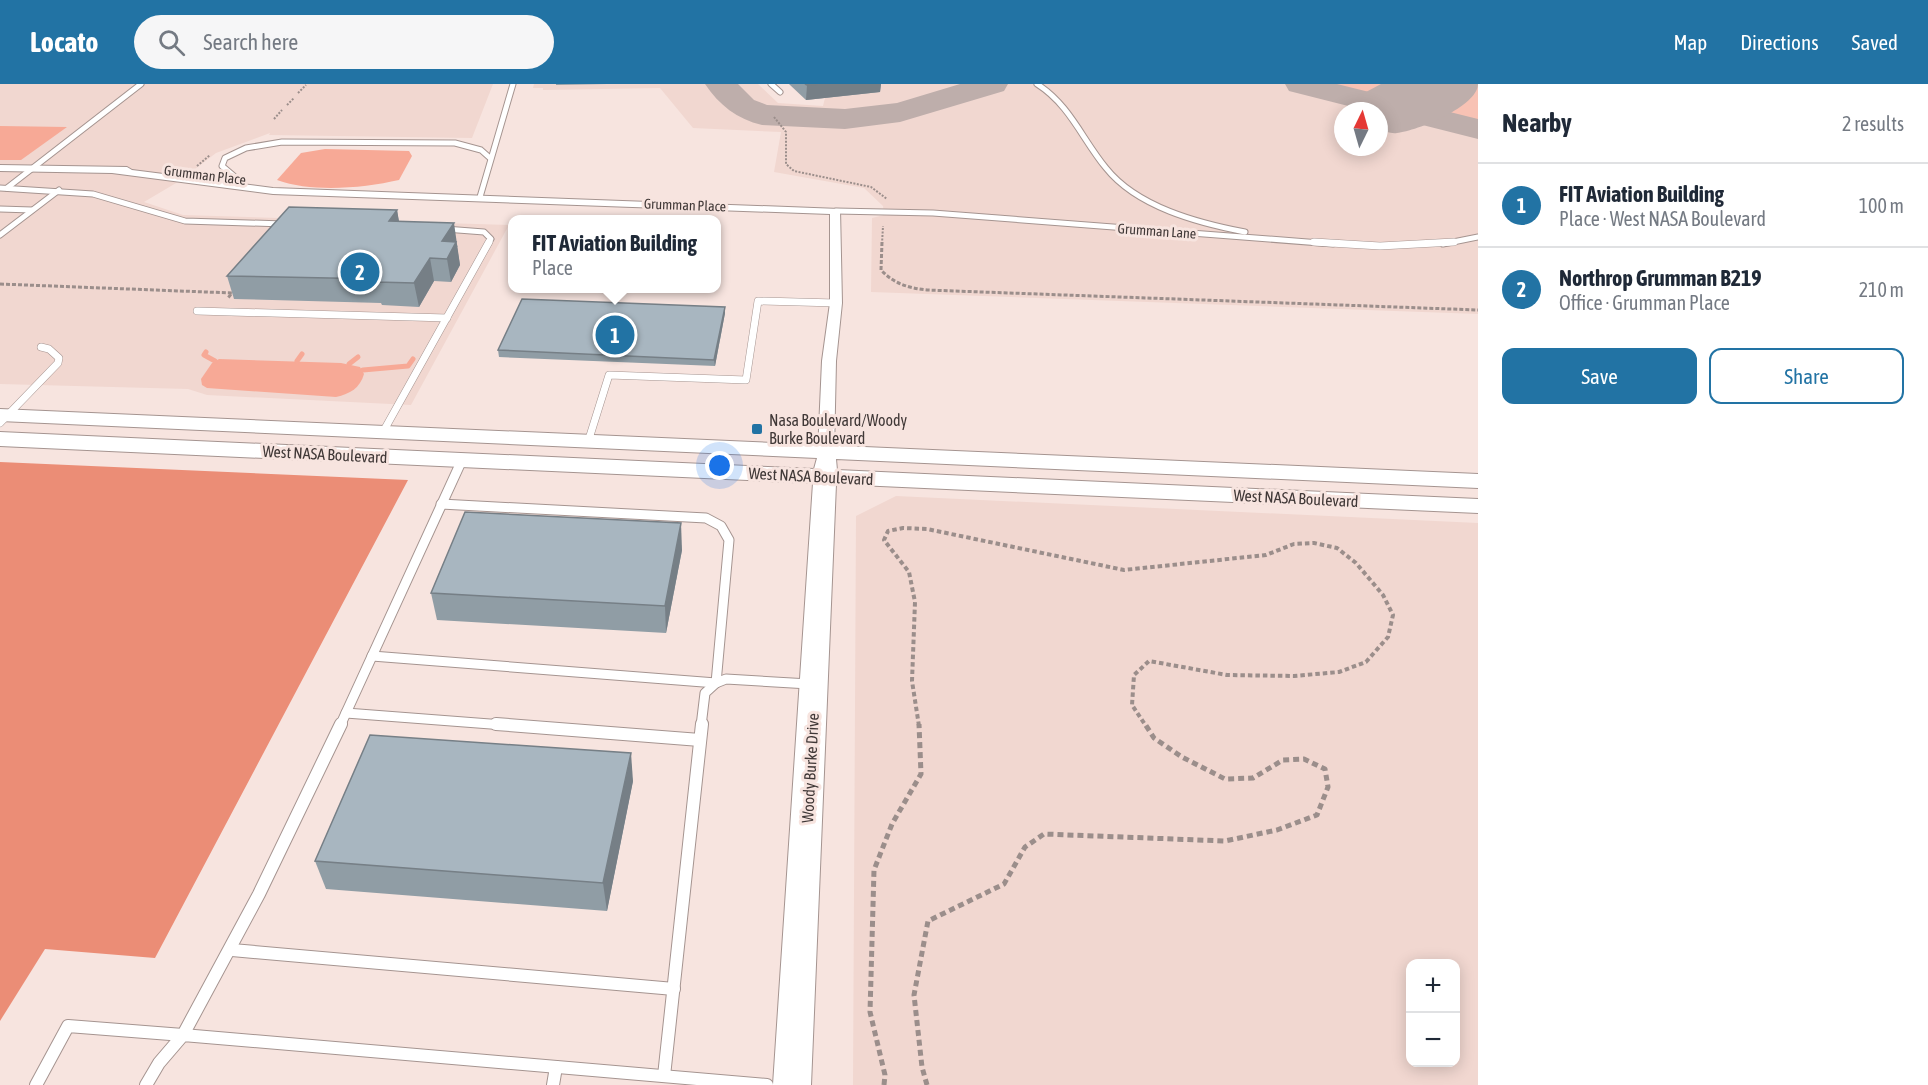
<!DOCTYPE html>
<meta charset="utf-8">
<style>
body{margin:0;font-family:"Asap Condensed",sans-serif;background:#f6f6f7;color:#1f2937}
.controls{position:absolute;right:18px;bottom:18px;display:grid;overflow:hidden;border-radius:12px;box-shadow:0 3px 15px #0003}
.controls button{width:54px;height:54px;display:grid;place-items:center;padding:0;border:0;border-bottom:2px solid #e0e1e3;background:#fff;color:#1f2937;font:30px sans-serif}
.compass{position:absolute;left:1334px;top:18px;width:54px;height:54px;border-radius:50%;background:#fff;box-shadow:0 3px 15px #0003;rotate:5deg}
.you{position:absolute;left:720px;top:382px;width:21px;height:21px;margin:-15px;border:4px solid #fff;border-radius:50%;background:#1a73e8;box-shadow:0 0 0 9px #1a73e833}
.badge{display:grid;place-items:center;width:39px;height:39px;border-radius:50%;background:#2273a4;color:#fff;font-size:20px;font-weight:700}
.pin{position:absolute;translate:-50% -50%;border:3px solid #fff;box-shadow:0 2px 6px #0006}
.popup{position:absolute;left:508px;top:131px;width:213px;height:78px;box-sizing:border-box;display:grid;place-content:center;border-radius:12px;background:#fff;filter:drop-shadow(0 2px 4px #0005);font-size:20px;white-space:nowrap;color:#747a83}
.popup b{font-size:22px;color:#1f2937}
.popup::after{content:'';position:absolute;left:50%;top:100%;margin-left:-12px;border:12px solid transparent;border-top-color:#fff}
.list{margin:0;padding:0;list-style:none}
h2{display:flex;justify-content:space-between;align-items:center;height:78px;margin:0;padding:0 24px;font-size:26px}
h2 small{font-size:20px;font-weight:400;color:#747a83}
.list li{display:grid;grid-template-columns:39px 1fr auto;gap:18px;align-items:center;box-sizing:border-box;height:84px;padding:0 24px;border-top:2px solid #e0e1e3}
.list b{display:block;font-size:22px;white-space:nowrap}
.list p{margin:0;font-size:20px;white-space:nowrap;color:#747a83}
.list em{font-size:20px;font-style:normal;color:#747a83}
.actions{display:flex;gap:12px;padding:18px 24px}
.actions a{flex:1;padding:14px 0;border:2px solid #2273a4;border-radius:12px;text-align:center;font-size:21px;color:#2273a4}
.actions .main{background:#2273a4;color:#fff}
.icon{flex:none;width:33px;height:33px;fill:none;stroke:currentColor;stroke-width:2;stroke-linecap:round;stroke-linejoin:round}
.map{position:relative;flex:none;width:1478px;height:1001px;overflow:hidden}
header{display:flex;align-items:center;gap:36px;box-sizing:border-box;height:84px;padding:0 30px;background:#2273a4;color:#fff}
header strong{font-size:28px}
nav{display:flex;gap:33px;margin-inline-start:auto;font-size:21px}
.search{width:420px;height:54px;background:#f6f6f7;display:flex;align-items:center;gap:15px;box-sizing:border-box;padding:0 21px;border-radius:33px;color:#747a83;font-size:22px}
main{display:flex}
aside{flex:1;background:#fff}
.map>svg:first-child{display:block}
.built{fill:#f1d7d0;fill-rule:evenodd}
.green{fill:#f8c2b4}
.forest{fill:#eb8d76}
.water{fill:#f7a996}
.lines{fill:none;stroke-linecap:round;stroke-linejoin:round}
.stream{stroke:#f7a996;stroke-width:5}
.taxiway{fill:#beaeab;fill-rule:evenodd}
.runway{fill:#beaeab;fill-rule:evenodd}
.lane-far3-casing{stroke:#a59490;stroke-width:7}
.lane-far2-casing{stroke:#a59490;stroke-width:8}
.lane-far1-casing{stroke:#a59490;stroke-width:11}
.lane-casing{stroke:#a59490;stroke-width:14}
.street-casing{stroke:#a59490;stroke-width:2}
.secondary-casing{stroke:#a59490;stroke-width:2}
.path-far3{stroke:#9b8e8b;stroke-width:2;stroke-dasharray:2 1.5;stroke-linecap:butt}
.path-far2{stroke:#9b8e8b;stroke-width:3;stroke-dasharray:4 2;stroke-linecap:butt}
.path-far1{stroke:#9b8e8b;stroke-width:4;stroke-dasharray:4.5 3;stroke-linecap:butt}
.path{stroke:#9b8e8b;stroke-width:5;stroke-dasharray:6 4;stroke-linecap:butt}
.lane-far3{stroke:#fff;stroke-width:5}
.lane-far2{stroke:#fff;stroke-width:7}
.lane-far1{stroke:#fff;stroke-width:9}
.lane{stroke:#fff;stroke-width:12}
.street{fill:#fff;fill-rule:evenodd}
.secondary{fill:#fff;fill-rule:evenodd}
.wall{fill:#909da5}
.shaded-wall{fill:#767f86}
.building{fill:#a8b6c0;stroke:#767f86;stroke-width:1.5}
.poi-dot{fill:#2273a4;stroke:#f7e4df;stroke-width:2}
.labels{text-anchor:middle;dominant-baseline:central;stroke-width:6;stroke-linejoin:round;paint-order:stroke}
.far-street-label{font-size:14px;fill:#403837;stroke:#f7e4df}
.poi-label{font-size:16px;fill:#403837;stroke:#f7e4df;text-anchor:start}
.street-label{font-size:16px;fill:#403837;stroke:#f7e4df}
</style>
<header>
<strong>Locato</strong>
<div class="search"><svg class="icon" aria-label="search" viewBox="0 0 24 24"><circle cx="10" cy="10" r="6"/><path d="M15 15l6 6"/></svg>Search here</div>
<nav><a>Map</a><a>Directions</a><a>Saved</a></nav>
</header>
<main>
<div class="map">
<svg width="1478" height="1001" viewBox="0 0 1478 1001">
<rect width="100%" height="100%" fill="#f7e4df"/>
<g class="built">
<polygon points="0,0 493,0 472,54 269,51 270,49 216,69 195,85 198,86 144,118 183,131 509,141 411,321 207,311 188,305 0,300"/>
<path d="M534,0H758L778,19L823,22L825,14L806,16L789,0H1478V230L871,208L872,134L884,131L883,122L864,104L774,88L781,48L693,44L660,4L543,6V4H533ZM1343,27H1379V63H1343Z"/>
<path d="M896,412L1478,439V1001H853L856,432ZM1410,880H1456V978H1410Z"/>
</g>
<g class="green">
<path d="M1314,0H1412C1404,4 1395,11 1386,13C1364,18 1335,8 1314,0Z"/>
<polygon points="1470,0 1478,0 1478,42 1450,35 1433,26 1432,21"/>
</g>
<polygon class="forest" points="0,378 408,396 155,874 45,865 0,937"/>
<g class="water">
<polygon points="0,42 67,43 21,76 0,76"/>
<path d="M325,65L409,67L412,72L399,96C363,104 313,109 277,96L301,69Z"/>
<path d="M219,275L341,279L360,283L364,290C360,304 350,310 336,313L207,304L202,301L201,295L212,279Z"/>
</g>
<g class="lines">
<g class="stream">
<polyline points="206,268 204,271 215,277"/>
<polyline points="297,277 302,270"/>
<polyline points="349,280 358,273"/>
<polyline points="363,286 408,282 413,275"/>
</g>
<g class="taxiway">
<path d="M705,0H738L754,16L767,21L845,25L897,19L960,0H1008L1004,7L900,38L845,45L762,41C737,35 719,21 705,0Z"/>
<polygon points="1285,0 1337,0 1478,35 1478,55 1379,30 1379,27 1368,27 1289,7"/>
</g>
<path class="runway" d="M1381,0H1478C1478,22 1417,47 1397,49C1391,50 1385,47 1379,46V27H1355L1354,25L1366,8Z"/>
<defs>
<g id="lane-far3">
<polyline points="771,0 780,8"/>
<path d="M1037,0C1070,21 1082,55 1106,84C1137,123 1198,139 1245,148"/>
<polyline points="235,93 222,82 225,74 246,64 282,58 455,59 481,66 490,74"/>
<polyline points="0,104 93,110 185,137 284,140"/>
<polyline points="7,104 141,0"/>
<polyline points="480,113 513,0"/>
<polyline points="0,125 32,126"/>
<polyline points="836,127 933,129 1333,160"/>
<polyline points="445,145 484,148 491,155 488,160"/>
<polyline points="0,151 59,106"/>
<polyline points="1443,160 1478,153"/>
</g>
<g id="lane-far2">
<polyline points="1314,158 1380,162 1454,158"/>
<polyline points="197,227 447,234"/>
<polyline points="0,339 58,279 59,274 49,265 41,263"/>
<polyline points="383,348 489,158"/>
<polyline points="588,358 609,291 746,296 758,217 836,219"/>
</g>
<g id="lane-far1">
<polyline points="372,572 716,599 729,456 721,442 706,434 441,420"/>
<polyline points="346,629 516,642"/>
<polyline points="340,642 462,376"/>
<polyline points="701,642 705,609 716,599 726,595 809,600"/>
</g>
<g id="lane">
<polyline points="496,640 700,656"/>
<polyline points="232,866 674,905"/>
<polyline points="664,992 702,640"/>
<polyline points="36,1001 68,942 183,951 259,810 341,640"/>
<polyline points="146,1001 159,979 183,951 767,1001"/>
<polyline points="553,1001 556,983"/>
</g>
<polygon id="street" points="0,81 127,83 132,86 273,104 840,125 842,219 836,277 834,368 826,373 818,368 822,277 830,219 830,130 273,110 112,89 0,87"/>
<polygon id="secondary" points="0,325 1478,390 1478,404 836,375 837,386 1478,415 1478,429 836,400 811,1001 773,1001 813,399 0,362 0,348 814,385 817,374 0,337"/>
</defs>
<use href="#lane-far3" class="lane-far3-casing"/>
<use href="#lane-far2" class="lane-far2-casing"/>
<use href="#lane-far1" class="lane-far1-casing"/>
<use href="#lane" class="lane-casing"/>
<use href="#street" class="street-casing"/>
<use href="#secondary" class="secondary-casing"/>
<g class="path-far3">
<polyline points="298,9 306,1"/>
<polyline points="287,21 294,14"/>
<polyline points="774,33 786,48 786,80 794,87 871,103 887,115"/>
<polyline points="274,35 282,26"/>
<polyline points="197,82 210,71"/>
<polyline points="882,160 883,142"/>
</g>
<g class="path-far2">
<path d="M882,158L881,186C894,200 909,204 927,206L1478,226"/>
<polyline points="0,200 232,209 228,214"/>
</g>
<polyline class="path-far1" points="919,642 912,597 915,518 909,488 884,456 888,447 903,444 927,445 1124,486 1266,471 1294,460 1314,459 1337,464 1356,479 1383,511 1393,531 1388,553 1366,578 1339,588 1294,592 1227,591 1149,577 1134,591 1132,621 1146,642"/>
<g class="path">
<polyline points="884,1001 885,991 870,928 874,786 892,740 921,690 919,640"/>
<polyline points="927,1001 922,983 914,911 928,837 1004,800 1025,763 1044,750 1225,757 1277,746 1317,731 1328,703 1325,685 1304,675 1283,676 1253,694 1225,695 1182,673 1154,654 1145,640"/>
</g>
<use href="#lane-far3" class="lane-far3"/>
<use href="#lane-far2" class="lane-far2"/>
<use href="#lane-far1" class="lane-far1"/>
<use href="#lane" class="lane"/>
<use href="#street" class="street"/>
<use href="#secondary" class="secondary"/>
</g>
<g class="wall">
<polygon points="556,0 607,0 556,1"/>
<polygon points="789,0 881,0 880,8 806,16"/>
<polygon points="397,126 399,138 458,162 457,163 460,181 451,198 434,197 419,223 382,221 381,219 234,215 227,192"/>
<polygon points="725,229 715,282 499,273 498,266"/>
<polygon points="682,466 666,549 437,536 431,509"/>
<polygon points="633,697 607,827 326,805 315,777"/>
</g>
<g class="shaded-wall">
<polygon points="821,0 881,0 880,8 806,16 807,1"/>
<polygon points="397,126 401,149 389,137"/>
<polygon points="454,139 460,181 451,198 447,175 442,157"/>
<polygon points="430,174 434,197 419,223 414,199"/>
<polygon points="725,223 725,229 715,282 714,276"/>
<polygon points="681,439 682,466 666,549 665,522"/>
<polygon points="631,669 633,697 607,827 603,799"/>
</g>
<g class="building">
<polygon points="805,0 821,0 807,1"/>
<polygon points="289,123 397,126 389,137 454,139 442,157 456,158 447,175 430,174 414,199 377,198 379,195 227,192"/>
<polygon points="522,215 725,223 714,276 498,266"/>
<polygon points="465,428 681,439 665,522 431,509"/>
<polygon points="370,651 631,669 603,799 315,777"/>
</g>
<rect class="poi-dot" x="751" y="339" width="12" height="12" rx="3"/>
<g class="labels">
<g class="far-street-label">
<text transform="translate(205 91) rotate(7)">Grumman Place</text>
<text transform="translate(685 121) rotate(2)">Grumman Place</text>
<text transform="translate(1157 147) rotate(4)">Grumman Lane</text>
</g>
<g class="poi-label">
<text x="769" y="336">Nasa Boulevard/Woody<tspan x="769" dy="18">Burke Boulevard</tspan></text>
</g>
<g class="street-label">
<text transform="translate(325 370) rotate(3)">West NASA Boulevard</text>
<text transform="translate(811 392) rotate(3)">West NASA Boulevard</text>
<text transform="translate(1296 414) rotate(3)">West NASA Boulevard</text>
<text transform="translate(810 684) rotate(-87)">Woody Burke Drive</text>
</g>
</g>
</svg>
<div class="controls">
<button>+</button>
<button>−</button>
</div>
<svg class="compass" viewBox="-18 -18 36 36"><path d="M0-13l5 13h-10z" fill="#e53935"/><path d="M0 13l5-13h-10z" fill="#747a83"/></svg>
<div class="you"></div>
<div class="pin badge" style="left:615px;top:251px">1</div>
<div class="popup"><b>FIT Aviation Building</b>Place</div>
<div class="pin badge" style="left:360px;top:188px">2</div>
</div>
<aside>
<h2>Nearby<small>2 results</small></h2>
<ul class="list">
<li><span class="badge">1</span><div><b>FIT Aviation Building</b><p>Place · West NASA Boulevard</p></div><em>100 m</em></li>
<li><span class="badge">2</span><div><b>Northrop Grumman B219</b><p>Office · Grumman Place</p></div><em>210 m</em></li>
</ul>
<div class="actions"><a class="main">Save</a><a>Share</a></div>
</aside>
</main>
